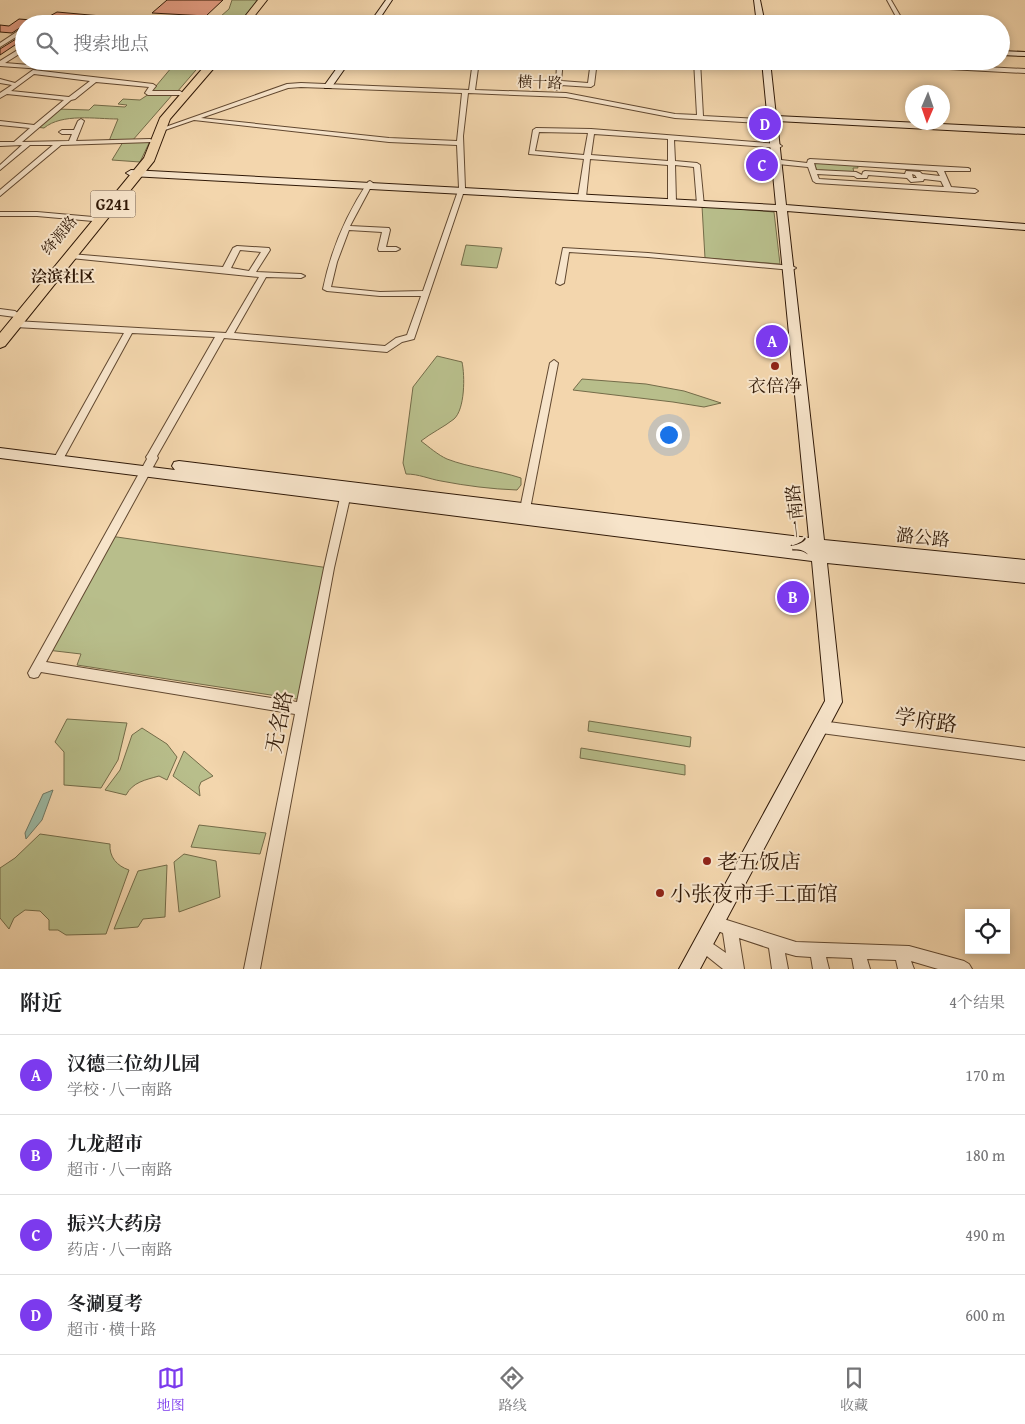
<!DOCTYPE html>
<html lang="zh">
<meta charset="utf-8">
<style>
body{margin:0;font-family:"Gentium Book Plus","Noto Serif SC",serif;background:#f6f6f6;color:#202124}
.controls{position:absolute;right:15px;bottom:15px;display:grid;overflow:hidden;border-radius:0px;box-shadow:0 2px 8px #0003}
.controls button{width:45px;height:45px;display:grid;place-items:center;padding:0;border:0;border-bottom:1px solid #e0e0e0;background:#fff;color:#202124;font:25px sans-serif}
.compass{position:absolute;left:905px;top:85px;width:45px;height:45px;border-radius:50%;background:#fff;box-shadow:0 2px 8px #0003;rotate:182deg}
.you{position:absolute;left:668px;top:434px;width:18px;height:18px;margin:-12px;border:4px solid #fff;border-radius:50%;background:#1a73e8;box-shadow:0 0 0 8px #1a73e833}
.badge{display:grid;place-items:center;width:32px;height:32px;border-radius:50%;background:#7c3aed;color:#fff;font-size:16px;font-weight:700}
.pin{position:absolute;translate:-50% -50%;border:2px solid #fff;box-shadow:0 1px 5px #0006}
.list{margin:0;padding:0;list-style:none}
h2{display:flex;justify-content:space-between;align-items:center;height:65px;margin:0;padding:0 20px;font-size:21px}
h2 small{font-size:16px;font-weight:400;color:#757577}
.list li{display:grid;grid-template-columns:32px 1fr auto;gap:15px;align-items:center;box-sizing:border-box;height:80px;padding:0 20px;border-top:1px solid #e0e0e0}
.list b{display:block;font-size:19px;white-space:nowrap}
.list p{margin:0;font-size:16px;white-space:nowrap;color:#757577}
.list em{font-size:16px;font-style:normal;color:#757577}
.icon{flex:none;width:28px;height:28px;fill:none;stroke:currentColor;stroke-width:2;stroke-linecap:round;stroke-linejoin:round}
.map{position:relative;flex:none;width:1025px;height:969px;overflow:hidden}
.search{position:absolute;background:#fff;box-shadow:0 2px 8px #0003;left:15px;right:15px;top:15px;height:55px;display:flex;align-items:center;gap:12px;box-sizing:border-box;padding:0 18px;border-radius:28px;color:#757577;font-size:19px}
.sheet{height:385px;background:#fff}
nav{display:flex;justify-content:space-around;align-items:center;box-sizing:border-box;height:70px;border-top:1px solid #e0e0e0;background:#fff;font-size:14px;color:#757577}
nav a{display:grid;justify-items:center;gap:2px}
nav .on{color:#7c3aed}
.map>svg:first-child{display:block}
.green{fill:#b8be8b;stroke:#746c49}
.water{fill:#9dbaa5;stroke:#717a66}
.building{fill:#e49d83;stroke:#301907}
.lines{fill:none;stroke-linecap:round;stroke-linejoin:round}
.street-casing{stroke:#614830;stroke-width:2}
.secondary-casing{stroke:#301907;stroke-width:2}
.highway-casing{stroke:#301907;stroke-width:2}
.street{fill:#f7e4ca;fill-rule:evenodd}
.secondary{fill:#f7e4ca;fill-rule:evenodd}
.highway{fill:#f3d6ad;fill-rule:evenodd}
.poi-dot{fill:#8f2418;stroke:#f7e4ca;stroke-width:2}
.labels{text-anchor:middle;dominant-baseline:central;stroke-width:4;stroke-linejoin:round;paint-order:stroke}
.far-street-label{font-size:15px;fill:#301907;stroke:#f7e4ca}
.shield{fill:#f7e4ca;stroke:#6c5642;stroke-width:1}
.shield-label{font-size:16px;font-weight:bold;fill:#301907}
.far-quarter-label{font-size:16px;font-weight:bold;fill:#301907;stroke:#f7e4ca}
.poi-label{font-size:18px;fill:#301907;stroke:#f7e4ca}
.street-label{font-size:18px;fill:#301907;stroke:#f7e4ca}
.near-street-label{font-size:21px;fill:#301907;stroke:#f7e4ca}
.near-poi-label{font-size:21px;fill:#301907;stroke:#f7e4ca;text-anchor:start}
</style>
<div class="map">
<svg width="1025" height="969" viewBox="0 0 1025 969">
<rect width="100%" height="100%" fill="#f3d6ad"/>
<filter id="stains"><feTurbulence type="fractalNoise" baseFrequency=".004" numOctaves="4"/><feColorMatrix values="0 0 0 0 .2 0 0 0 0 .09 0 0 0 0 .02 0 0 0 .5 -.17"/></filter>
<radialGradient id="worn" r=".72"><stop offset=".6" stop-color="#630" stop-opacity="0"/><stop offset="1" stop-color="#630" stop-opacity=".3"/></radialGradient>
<g class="green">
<polygon points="232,0 261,0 242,24 212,24 229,9"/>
<polygon points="177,61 202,63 177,92 151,92"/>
<path d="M149,94H173L132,141H150L140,162L112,160L123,142L109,141L118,119C96,119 62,113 44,128L35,127L57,109L89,110L94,105L125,107L127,105L118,104L123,99L140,100Z"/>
<polygon points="814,162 857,164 858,168 853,168 854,173 817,171"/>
<polygon points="702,206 774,212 780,264 705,258"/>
<polygon points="466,245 502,248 497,268 461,265"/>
<path d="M437,356L462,362C465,376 465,409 454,419C444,427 431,433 421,441C429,447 438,455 447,459C470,468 497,470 521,478V485L517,490C491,489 467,486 441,481C429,479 419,474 406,474L403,463L413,387Z"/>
<polygon points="582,379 646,384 684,391 721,403 704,407 673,402 573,390"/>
<polygon points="110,536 329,568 303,700 77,665 81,654 47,650"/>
<polygon points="67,719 127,723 118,760 101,788 64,785 64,752 55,742"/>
<polygon points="589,721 691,737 690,747 588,731"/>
<path d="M142,728L167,744L177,757L167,780L159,776C145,780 133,782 126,795L105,790L120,770L132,735Z"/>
<polygon points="581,748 685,765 685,775 580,758"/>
<polygon points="184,751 213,776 201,782 199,787 200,796 173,776"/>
<polygon points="199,825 266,833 260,854 191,847"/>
<path d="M40,834L110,844C109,857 117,866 129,870L106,934L66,935L58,930H49V920L40,911L25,910L14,918L9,929L0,918V868L15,858Z"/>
<polygon points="184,854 216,861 220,897 179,912 174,862"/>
<polygon points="167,865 165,917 143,919 138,927 114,929 138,871"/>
</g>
<polygon class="water" points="53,790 42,820 26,839 25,833 43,794"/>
<g class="building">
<polygon points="167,0 223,0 206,16 152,13"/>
<polygon points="57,12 90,15 114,17 105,23 48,17"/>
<polygon points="19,19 32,20 12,33 0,32 0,25 9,26"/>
<polygon points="24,34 24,39 0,55 0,49"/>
</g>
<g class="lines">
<defs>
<g id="street">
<polygon points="887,0 891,0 905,24 900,24"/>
<polygon points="181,16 206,18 209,20 207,24 202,24 203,21 179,19"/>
<polygon points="37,18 72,22 74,24 38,22 36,24 30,24"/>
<polygon points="24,27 24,32 0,47 0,43"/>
<polygon points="24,46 24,51 5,63 41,66 43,67 43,69 0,66 0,61"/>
<path d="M473,61H479L475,90L566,93L675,114L697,115L694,61H700L703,116L776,120L779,122L776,124L675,118L566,97L468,93L463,136L465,188L414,339L402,342L387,352L224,338L157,456L158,458L46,662L297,702L324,568L342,489L343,486H351L352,489L334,568L260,969H244L295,714L41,672L38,677L34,678L30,677L28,673L147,459L146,457L148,454L215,337L132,333L61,463L58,464L53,460L124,333L15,327L11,324L15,321L226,333L259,277L71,258L67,256L71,254L223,267L233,248L237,246L269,248L270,250L256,272L301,274L305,276L301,278L266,277L234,333L385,346L396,338L407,335L421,296H380L327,291L323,289C331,250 346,215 368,182L370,181L373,183L350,226L389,228L390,230L386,247H396L400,249L396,251H379L378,249L382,232L349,230L337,262L331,287L380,292L423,291L459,188L457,145L389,142L194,120L162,131L157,130L287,84L301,83L469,90ZM301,87L462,93L457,141L389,138L201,118L288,88ZM240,250L261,252L249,271L231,268Z"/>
<polygon points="557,61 563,61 561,81 588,83 591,61 597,61 594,85 591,87 561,85 560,90 556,90"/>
<polygon points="835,61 874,61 1025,69 1025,73 838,63"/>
<path d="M33,70L153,84L156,86L152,91H180L183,93L180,95H148L145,93L149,87L96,82L75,99L71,100L22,142L69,141L72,134H62L59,132L62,130H74L78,121L81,119L84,121L76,141L150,139L152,140V142L61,145L0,196V190L53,145H30L0,170V165L22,145L0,146V142H14L30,128L0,125V121L34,125L64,100L7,94L0,98V93L12,85L0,83V79L15,83ZM34,74L90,81L69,97L11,91Z"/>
<path d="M536,128L591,129L779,144L782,146L779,148L674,140L675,161L697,163L700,165L704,206L697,204L694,167L675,165L676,202L672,204L668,202V165L590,159L586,197L582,199L578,197L584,159L529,154L533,130ZM539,132L588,133L584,155L535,151ZM594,134L668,139V161L591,155Z"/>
<path d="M810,159L968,168L970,169V171H944L951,187L975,189L978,191L975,193L816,183L813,181L808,167L778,164L775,162L781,160L807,163L808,160ZM814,163L937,171L940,176L922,174L920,172L906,171L905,174L865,171L863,172L862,175L856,172L816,170ZM817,174L854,176L857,178H867L868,175L907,178L911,182L923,181L924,179L941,181L944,187L819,179ZM912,174L915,175L917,178H913Z"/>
<polygon points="0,212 37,212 93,217 97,219 93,221 37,216 0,216"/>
<polygon points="563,248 648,253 792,266 796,268 792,270 648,257 569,252 564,283 560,285 556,283"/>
<polygon points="0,309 15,311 19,314 15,317 0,315"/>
<polygon points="554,360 558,363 530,509 529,512 521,512 520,509 550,363"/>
<polygon points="821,721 1025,748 1025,760 821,733 817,731 815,727 817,723"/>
<polygon points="714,916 796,942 909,946 964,961 969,964 972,969 938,969 911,961 914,969 898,969 896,960 867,959 870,969 854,969 852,958 826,957 829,969 813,969 811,957 796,956 785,953 788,969 772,969 769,948 739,938 744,969 723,969 698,949 696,944 698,939 703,937 726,953 723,933 709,928 707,923 709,918"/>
</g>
<g id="secondary">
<polygon points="386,0 392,0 376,24 369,24"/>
<polygon points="754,0 760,0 765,24 757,24"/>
<polygon points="1001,51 1025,52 1025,56 1001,55"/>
<polygon points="342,61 350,61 331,88 325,88 324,86"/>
<polygon points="762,61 770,61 776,116 1025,128 1025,134 777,121 786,205 1025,224 1025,230 787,211 824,540 1025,560 1025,583 827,563 842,702 700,969 679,969 825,701 812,561 0,458 0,448 175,470 172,466 174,462 179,461 809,538 777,211 131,176 126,173 131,170 776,205"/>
</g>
<g id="highway">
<polygon points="258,0 267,0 248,24 239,24"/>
<polygon points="209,61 220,61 170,119 154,161 5,346 0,348 0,333 144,158 160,118"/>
</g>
</defs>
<use href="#street" class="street-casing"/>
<use href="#secondary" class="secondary-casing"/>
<use href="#highway" class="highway-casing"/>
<use href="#street" class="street"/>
<use href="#secondary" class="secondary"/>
<use href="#highway" class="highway"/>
</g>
<g class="poi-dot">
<circle cx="775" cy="366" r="5"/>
<circle cx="707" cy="861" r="5"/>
<circle cx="660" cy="893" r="5"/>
</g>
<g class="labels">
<g class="far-street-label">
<text transform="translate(540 82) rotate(2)">横十路</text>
<text transform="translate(59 235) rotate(-50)">绛源路</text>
</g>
<rect class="shield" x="90.5" y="190.5" width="45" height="27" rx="4"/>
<g class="shield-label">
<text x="113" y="204">G241</text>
</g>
<g class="far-quarter-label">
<text x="63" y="276">浍滨社区</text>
</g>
<g class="poi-label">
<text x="775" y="385">衣倍净</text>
</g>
<g class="street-label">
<text transform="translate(796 520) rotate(-96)">八一南路</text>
<text transform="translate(923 537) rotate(6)">潞公路</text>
</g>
<g class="near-street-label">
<text transform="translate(926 720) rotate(8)">学府路</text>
<text transform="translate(279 722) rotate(-79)">无名路</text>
</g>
<g class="near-poi-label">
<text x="717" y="861">老五饭店</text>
<text x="670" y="893">小张夜市手工面馆</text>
</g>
</g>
<rect width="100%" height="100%" filter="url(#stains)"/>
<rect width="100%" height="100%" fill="url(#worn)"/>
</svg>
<div class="controls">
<button><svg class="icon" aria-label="locate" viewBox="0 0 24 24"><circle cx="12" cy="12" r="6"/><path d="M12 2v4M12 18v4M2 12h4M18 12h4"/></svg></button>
</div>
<svg class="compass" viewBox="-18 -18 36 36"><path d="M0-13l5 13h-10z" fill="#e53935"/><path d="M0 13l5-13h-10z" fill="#757577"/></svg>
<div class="you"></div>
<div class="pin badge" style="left:772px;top:341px">A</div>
<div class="pin badge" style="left:793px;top:597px">B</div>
<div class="pin badge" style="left:762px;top:165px">C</div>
<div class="pin badge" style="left:765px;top:124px">D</div>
<div class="search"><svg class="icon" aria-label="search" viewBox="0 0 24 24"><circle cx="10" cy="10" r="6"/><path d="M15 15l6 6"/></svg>搜索地点</div>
</div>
<section class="sheet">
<h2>附近<small>4个结果</small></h2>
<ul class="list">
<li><span class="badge">A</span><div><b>汉德三位幼儿园</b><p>学校 · 八一南路</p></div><em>170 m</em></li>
<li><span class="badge">B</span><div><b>九龙超市</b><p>超市 · 八一南路</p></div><em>180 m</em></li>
<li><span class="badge">C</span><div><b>振兴大药房</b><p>药店 · 八一南路</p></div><em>490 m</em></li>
<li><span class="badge">D</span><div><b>冬涮夏考</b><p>超市 · 横十路</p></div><em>600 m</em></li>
</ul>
</section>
<nav>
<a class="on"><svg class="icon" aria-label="map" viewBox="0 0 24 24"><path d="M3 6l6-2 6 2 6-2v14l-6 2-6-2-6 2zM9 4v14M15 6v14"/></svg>地图</a>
<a><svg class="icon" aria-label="directions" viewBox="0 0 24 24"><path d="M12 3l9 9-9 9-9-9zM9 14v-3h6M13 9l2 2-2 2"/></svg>路线</a>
<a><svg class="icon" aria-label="saved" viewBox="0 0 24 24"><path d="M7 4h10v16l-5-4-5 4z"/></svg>收藏</a>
</nav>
